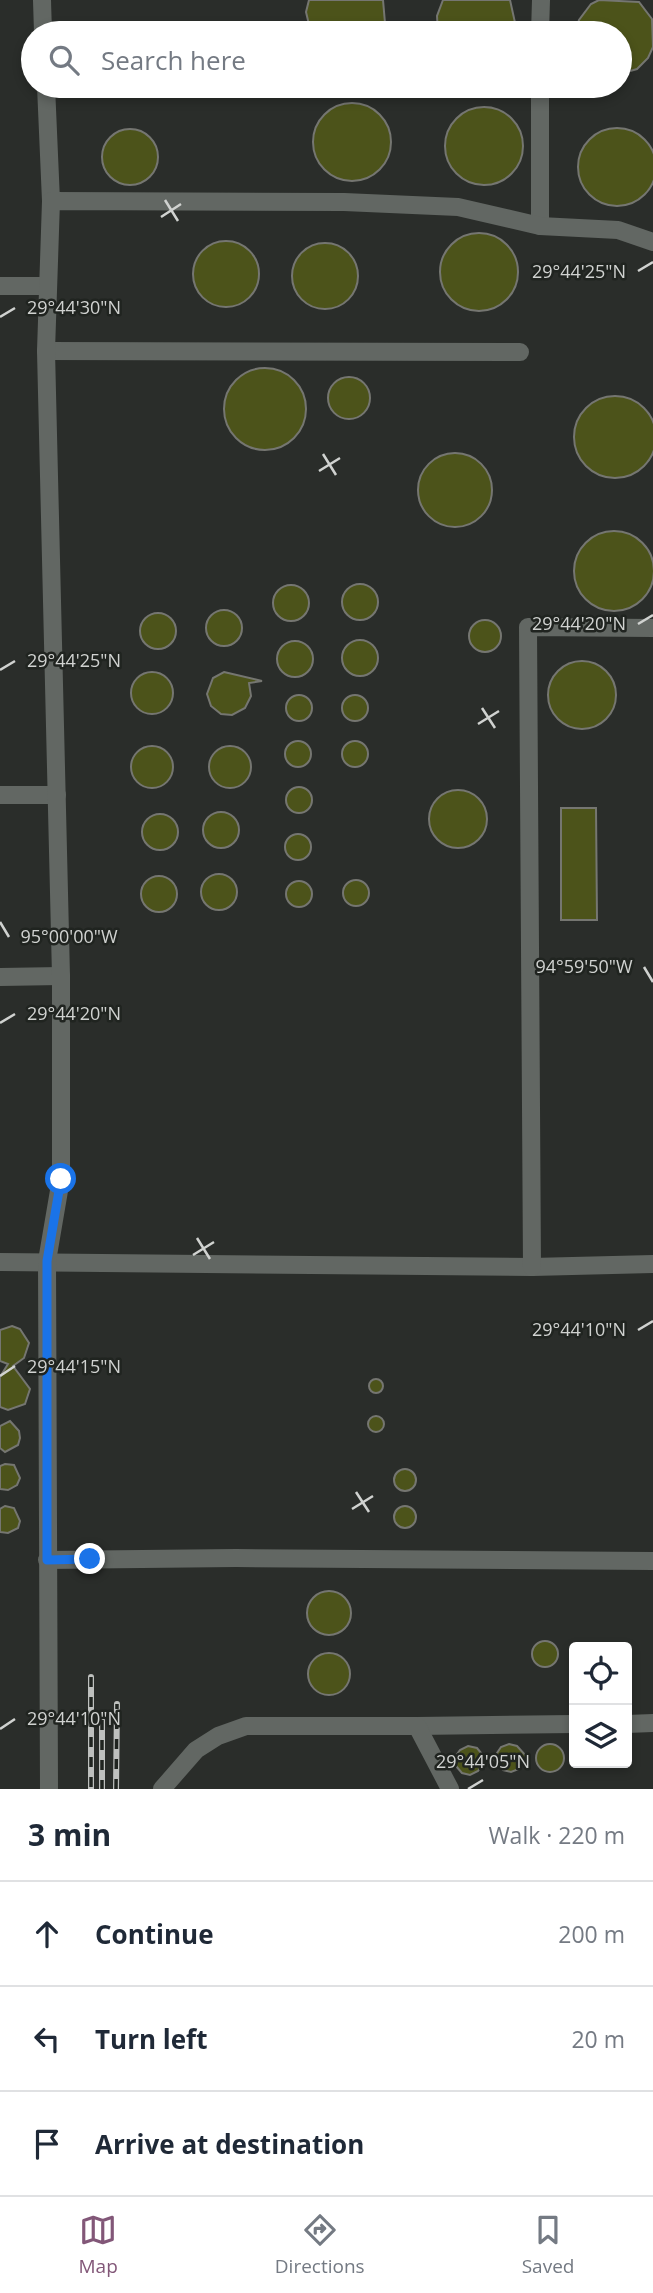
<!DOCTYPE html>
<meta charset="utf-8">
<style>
body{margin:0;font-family:"Open Sans",sans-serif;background:#f6f6f7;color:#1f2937}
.controls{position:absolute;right:21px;bottom:21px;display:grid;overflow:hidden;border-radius:7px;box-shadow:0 4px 10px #0003}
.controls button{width:63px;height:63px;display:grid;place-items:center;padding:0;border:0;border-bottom:2px solid #e0e1e3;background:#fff;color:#1f2937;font:35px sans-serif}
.stop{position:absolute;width:21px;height:21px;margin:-16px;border:5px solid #1a73e8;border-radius:50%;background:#fff}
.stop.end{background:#1a73e8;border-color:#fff;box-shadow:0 2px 7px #0008}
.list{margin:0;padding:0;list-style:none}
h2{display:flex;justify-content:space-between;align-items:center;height:91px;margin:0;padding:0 28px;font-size:30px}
h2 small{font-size:23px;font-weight:400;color:#747a83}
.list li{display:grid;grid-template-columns:46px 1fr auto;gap:21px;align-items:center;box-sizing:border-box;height:105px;padding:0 28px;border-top:2px solid #e0e1e3}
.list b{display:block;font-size:26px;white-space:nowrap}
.list em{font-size:23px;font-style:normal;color:#747a83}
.icon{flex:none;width:38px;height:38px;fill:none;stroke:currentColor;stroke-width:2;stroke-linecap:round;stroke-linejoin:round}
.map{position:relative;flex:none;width:653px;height:1789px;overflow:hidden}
.search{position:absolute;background:#fff;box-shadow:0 4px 10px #0003;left:21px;right:21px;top:21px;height:77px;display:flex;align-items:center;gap:18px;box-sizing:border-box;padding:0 24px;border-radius:38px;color:#747a83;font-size:26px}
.sheet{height:406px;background:#fff}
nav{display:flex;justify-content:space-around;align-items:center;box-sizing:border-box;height:98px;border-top:2px solid #e0e1e3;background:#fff;font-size:19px;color:#747a83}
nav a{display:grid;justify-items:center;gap:4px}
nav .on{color:#825778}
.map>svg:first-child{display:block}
.building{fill:#4c531a;stroke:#757671;stroke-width:2}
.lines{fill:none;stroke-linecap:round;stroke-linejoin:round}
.minor{stroke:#626763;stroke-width:18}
.rail-casing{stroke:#bec0be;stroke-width:6}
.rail{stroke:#202420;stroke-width:3.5;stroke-dasharray:10;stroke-linecap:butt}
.route{stroke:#1a73e8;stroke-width:9}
.ticks{fill:none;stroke:#d0d2d0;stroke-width:2.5}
.ticks-label{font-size:18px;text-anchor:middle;fill:#d0d2d0;stroke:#202420;stroke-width:5;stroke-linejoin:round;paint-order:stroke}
</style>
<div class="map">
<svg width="653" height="1789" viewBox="0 0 653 1789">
<rect width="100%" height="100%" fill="#2a2d2a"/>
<g class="building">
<polygon points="309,0 383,0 385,23 381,33 311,33 306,12"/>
<polygon points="443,0 510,0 516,27 513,33 438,33 437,16"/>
<polygon points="599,0 639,2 652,19 653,47 648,58 637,69 620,74 620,33 575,33 579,20 591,4"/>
<circle cx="352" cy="142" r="39"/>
<circle cx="484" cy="146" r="39"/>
<circle cx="617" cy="167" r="39"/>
<circle cx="130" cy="157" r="28"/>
<circle cx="479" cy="272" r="39"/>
<circle cx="226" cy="274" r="33"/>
<circle cx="325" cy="276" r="33"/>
<circle cx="265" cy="409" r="41"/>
<circle cx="349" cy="398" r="21"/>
<circle cx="615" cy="437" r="41"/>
<circle cx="455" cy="490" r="37"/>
<circle cx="614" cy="571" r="40"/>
<circle cx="360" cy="602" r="18"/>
<circle cx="291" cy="603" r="18"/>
<circle cx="224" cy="628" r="18"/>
<circle cx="158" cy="631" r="18"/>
<circle cx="485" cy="636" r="16"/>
<circle cx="360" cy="658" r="18"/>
<circle cx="295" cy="659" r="18"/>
<circle cx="582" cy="695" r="34"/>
<circle cx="152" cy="693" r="21"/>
<polygon points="224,672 262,681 249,683 251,696 245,708 232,715 221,714 211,706 207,694 213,678"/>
<circle cx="299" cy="708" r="13"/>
<circle cx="355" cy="708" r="13"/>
<circle cx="355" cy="754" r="13"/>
<circle cx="298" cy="754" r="13"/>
<circle cx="152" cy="767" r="21"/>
<circle cx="230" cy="767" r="21"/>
<circle cx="299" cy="800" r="13"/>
<circle cx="458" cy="819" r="29"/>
<polygon points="561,808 596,808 597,920 561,920"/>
<circle cx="221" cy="830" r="18"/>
<circle cx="160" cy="832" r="18"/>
<circle cx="298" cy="847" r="13"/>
<circle cx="219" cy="892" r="18"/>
<circle cx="159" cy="894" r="18"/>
<circle cx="356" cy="893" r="13"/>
<circle cx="299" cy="894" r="13"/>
<polygon points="12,1326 20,1329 29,1343 24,1358 13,1366 30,1389 25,1404 8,1410 0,1407 0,1377 8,1364 0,1361 0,1330"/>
<circle cx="376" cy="1386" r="7"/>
<circle cx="376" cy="1424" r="8"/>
<polygon points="10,1421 19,1431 20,1438 18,1445 5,1452 0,1448 0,1426"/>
<polygon points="5,1464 14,1465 20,1478 17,1485 8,1490 0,1489 0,1466"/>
<circle cx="405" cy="1480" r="11"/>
<circle cx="405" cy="1517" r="11"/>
<polygon points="5,1506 14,1508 20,1521 18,1528 8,1533 0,1532 0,1509"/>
<circle cx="329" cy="1613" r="22"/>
<circle cx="545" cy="1654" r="13"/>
<circle cx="329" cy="1674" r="21"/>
<circle cx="550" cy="1758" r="14"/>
<polygon points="509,1744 517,1746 527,1757 519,1769 511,1772 503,1770 493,1759 501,1747"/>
<polygon points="468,1746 477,1748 486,1759 478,1771 470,1775 462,1773 456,1766 455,1757 460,1750"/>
</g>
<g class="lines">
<g class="minor">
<polyline points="42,0 43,33"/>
<polyline points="540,33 541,0"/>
<polyline points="46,86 51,201"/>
<polyline points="540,226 540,86"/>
<polyline points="0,286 47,286"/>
<polyline points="46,351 520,352"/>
<polyline points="0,795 57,795"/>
<polyline points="0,977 61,976"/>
<polyline points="0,1262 532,1267 653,1264"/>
<polyline points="532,1267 528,627 653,628"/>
<polyline points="47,1560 236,1558 653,1561"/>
<polyline points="627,1724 653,1723"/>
<polyline points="417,1726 574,1724"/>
<polyline points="49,1789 47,1261 61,1179 61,976 46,351 51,201 344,202 458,207 540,226 618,230 653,242"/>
<polyline points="162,1789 196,1750 218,1736 246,1726 417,1726 450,1789"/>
</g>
<defs>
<g id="rail">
<polyline points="91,1677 91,1789"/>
<polyline points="102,1720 102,1789"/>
<polyline points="116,1789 117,1704"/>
</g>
</defs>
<use href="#rail" class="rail-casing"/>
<use href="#rail" class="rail"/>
</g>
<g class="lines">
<polyline class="route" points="61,1179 47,1261 47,1560 90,1559"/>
</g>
<path class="ticks" d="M165,200L178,221M161,217L181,204M638,271L653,262M0,317L15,308M323,454L336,475M319,471L340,458M638,624L653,615M0,670L15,661M482,708L495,728M478,724L499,711M0,922L9,937M644,967L653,982M0,1023L15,1014M197,1238L210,1259M193,1255L214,1242M638,1330L653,1321M0,1376L15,1366M356,1492L369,1512M352,1509L373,1496M0,1729L15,1719M468,1789L483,1780"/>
<g class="ticks-label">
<text x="579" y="278">29°44'25"N</text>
<text x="74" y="314">29°44'30"N</text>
<text x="579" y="630">29°44'20"N</text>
<text x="74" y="667">29°44'25"N</text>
<text x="69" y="943">95°00'00"W</text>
<text x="584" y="973">94°59'50"W</text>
<text x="74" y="1020">29°44'20"N</text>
<text x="579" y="1336">29°44'10"N</text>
<text x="74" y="1373">29°44'15"N</text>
<text x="74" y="1725">29°44'10"N</text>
<text x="483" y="1768">29°44'05"N</text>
</g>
</svg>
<div class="controls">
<button><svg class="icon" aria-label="locate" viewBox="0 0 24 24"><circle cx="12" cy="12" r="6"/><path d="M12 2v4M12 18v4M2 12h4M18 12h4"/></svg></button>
<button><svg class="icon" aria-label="layers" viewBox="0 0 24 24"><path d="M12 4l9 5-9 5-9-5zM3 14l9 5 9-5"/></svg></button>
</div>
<div class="stop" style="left:61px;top:1179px"></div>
<div class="stop end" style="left:90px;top:1559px"></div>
<div class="search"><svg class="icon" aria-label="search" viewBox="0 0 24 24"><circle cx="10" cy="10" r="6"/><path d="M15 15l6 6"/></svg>Search here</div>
</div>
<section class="sheet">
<h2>3 min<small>Walk · 220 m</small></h2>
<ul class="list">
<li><svg class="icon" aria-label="ahead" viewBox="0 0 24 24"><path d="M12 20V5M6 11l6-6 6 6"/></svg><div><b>Continue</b></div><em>200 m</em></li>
<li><svg class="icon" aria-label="left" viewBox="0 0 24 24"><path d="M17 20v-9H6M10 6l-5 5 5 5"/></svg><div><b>Turn left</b></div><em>20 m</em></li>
<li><svg class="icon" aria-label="arrive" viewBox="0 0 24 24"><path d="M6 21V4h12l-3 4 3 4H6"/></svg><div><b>Arrive at destination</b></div></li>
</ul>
</section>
<nav>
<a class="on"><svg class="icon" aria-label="map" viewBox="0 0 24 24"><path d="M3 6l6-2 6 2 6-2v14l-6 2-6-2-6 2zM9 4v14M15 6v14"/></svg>Map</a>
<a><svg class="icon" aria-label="directions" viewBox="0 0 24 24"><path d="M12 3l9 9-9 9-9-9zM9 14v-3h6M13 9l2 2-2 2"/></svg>Directions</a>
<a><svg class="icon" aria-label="saved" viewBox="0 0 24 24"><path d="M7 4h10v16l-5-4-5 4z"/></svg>Saved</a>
</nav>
